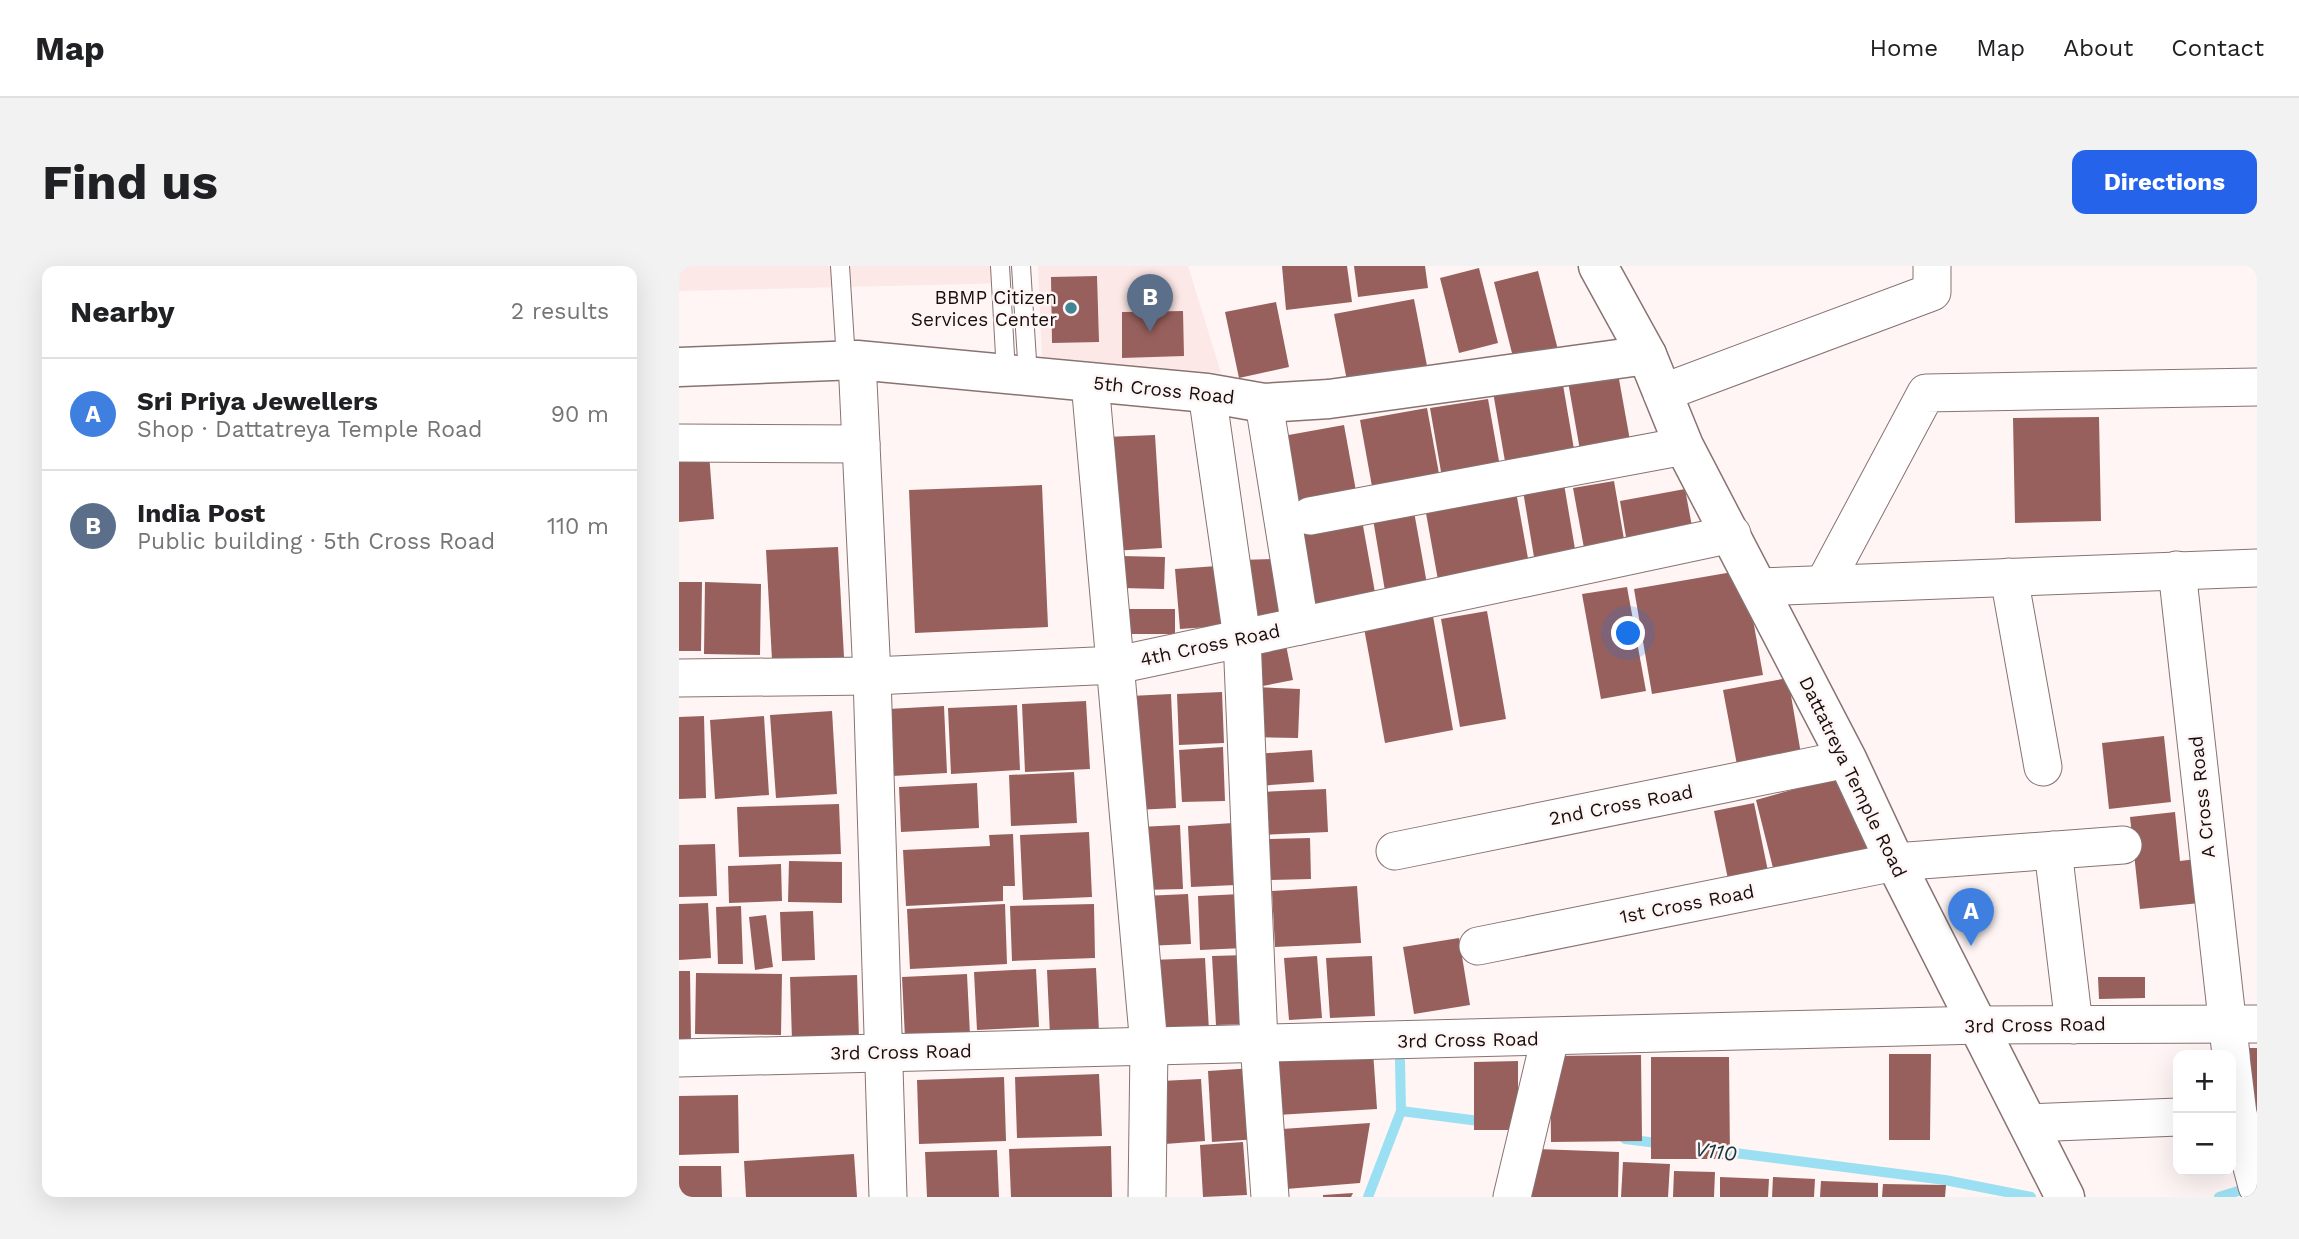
<!DOCTYPE html>
<meta charset="utf-8">
<style>
body{margin:0;font-family:"Work Sans",sans-serif;background:#f2f2f2;color:#202124}
.controls{position:absolute;right:21px;bottom:21px;display:grid;overflow:hidden;border-radius:14px;box-shadow:0 7px 28px #0002}
.controls button{width:63px;height:63px;display:grid;place-items:center;padding:0;border:0;border-bottom:2px solid #e0e0e0;background:#fff;color:#202124;font:35px sans-serif}
.you{position:absolute;left:950px;top:368px;width:24px;height:24px;margin:-18px;border:5px solid #fff;border-radius:50%;background:#1a73e8;box-shadow:0 0 0 10px #1a73e833}
.badge{display:grid;place-items:center;width:46px;height:46px;border-radius:50%;background:#2563eb;color:#fff;font-size:23px;font-weight:700}
.pin{position:absolute;translate:-50% -58px;filter:drop-shadow(0 2px 4px #0008)}
.pin::after{content:'';position:absolute;top:37px;width:24px;height:21px;background:inherit;clip-path:polygon(0 0,100% 0,50% 100%)}
.list{margin:0;padding:0;list-style:none}
h2{display:flex;justify-content:space-between;align-items:center;height:91px;margin:0;padding:0 28px;font-size:30px}
h2 small{font-size:23px;font-weight:400;color:#757577}
.list li{display:grid;grid-template-columns:46px 1fr auto;gap:21px;align-items:center;box-sizing:border-box;height:112px;padding:0 28px;border-top:2px solid #e0e0e0}
.list b{display:block;font-size:26px;white-space:nowrap}
.list p{margin:0;font-size:23px;white-space:nowrap;color:#757577}
.list em{font-size:23px;font-style:normal;color:#757577}
.map{position:relative;flex:none;width:1578px;height:931px;overflow:hidden;border-radius:14px}
header{display:flex;align-items:center;gap:42px;box-sizing:border-box;height:98px;padding:0 35px;background:#fff;border-bottom:2px solid #e0e0e0}
header strong{font-size:33px}
nav{display:flex;gap:38px;margin-inline-start:auto;font-size:24px}
.intro{display:flex;align-items:center;justify-content:space-between;box-sizing:border-box;height:168px;padding:0 42px}
h1{margin:0;font-size:49px}
.button{padding:18px 32px;border-radius:14px;background:#2563eb;color:#fff;font-size:24px;font-weight:700}
main{display:flex;gap:42px;padding:0 42px}
aside{flex:1;background:#fff;border-radius:14px;box-shadow:0 7px 28px #0002}
.map>svg:first-child{display:block}
.built{fill:#fce8e6}
.lines{fill:none;stroke-linecap:round;stroke-linejoin:round}
.stream{stroke:#9be0f2;stroke-width:10}
.building{fill:#98605c}
.service-casing{stroke:#887371;stroke-width:20}
.minor-casing{stroke:#887371;stroke-width:39}
.tertiary-casing{stroke:#887371;stroke-width:41}
.service{stroke:#fff;stroke-width:18}
.minor{stroke:#fff;stroke-width:37}
.tertiary{stroke:#fff;stroke-width:38}
.poi-dot{fill:#428595;stroke:#fef5f4;stroke-width:2.5}
.labels{text-anchor:middle;dominant-baseline:central;stroke-width:5;stroke-linejoin:round;paint-order:stroke}
.poi-label{font-size:19px;fill:#170f0e;stroke:#fef5f4;text-anchor:end}
.street-label{font-size:19px;fill:#170f0e;stroke:#fef5f4}
.water-label{font-size:21px;font-style:italic;fill:#15373f;stroke:#fef5f4}
</style>
<header>
<strong>Map</strong>
<nav><a>Home</a><a>Map</a><a>About</a><a>Contact</a></nav>
</header>
<div class="intro"><h1>Find us</h1><a class="button">Directions</a></div>
<main>
<aside>
<h2>Nearby<small>2 results</small></h2>
<ul class="list">
<li><span class="badge" style="background:#3f7fe0">A</span><div><b>Sri Priya Jewellers</b><p>Shop · Dattatreya Temple Road</p></div><em>90 m</em></li>
<li><span class="badge" style="background:#5c6f8a">B</span><div><b>India Post</b><p>Public building · 5th Cross Road</p></div><em>110 m</em></li>
</ul>
</aside>
<div class="map">
<svg width="1578" height="931" viewBox="0 0 1578 931">
<rect width="100%" height="100%" fill="#fef5f4"/>
<g class="built">
<polygon points="0,0 331,0 332,17 0,25"/>
<polygon points="359,0 509,0 542,107 363,91"/>
</g>
<g class="lines">
<g class="stream">
<polyline points="722,845 808,856"/>
<polyline points="946,873 986,878"/>
<polyline points="1040,885 1266,914 1352,931"/>
<polyline points="689,931 722,845 721,795"/>
<polyline points="1540,931 1572,921"/>
</g>
</g>
<g class="building">
<polygon points="603,0 668,0 673,36 607,44"/>
<polygon points="675,0 746,0 749,22 679,31"/>
<polygon points="800,2 819,77 780,87 761,12"/>
<polygon points="859,5 879,84 835,95 815,16"/>
<polygon points="418,10 420,76 373,77 372,11"/>
<polygon points="735,33 749,105 669,120 655,48"/>
<polygon points="597,36 610,101 560,112 546,46"/>
<polygon points="504,45 505,90 443,92 443,46"/>
<polygon points="938,102 952,180 902,190 888,110"/>
<polygon points="883,113 897,195 828,207 814,126"/>
<polygon points="809,133 823,212 765,223 751,142"/>
<polygon points="748,142 763,224 696,237 681,154"/>
<polygon points="1420,151 1422,255 1336,257 1334,152"/>
<polygon points="665,159 679,236 606,249 593,172"/>
<polygon points="476,169 483,282 433,285 426,171"/>
<polygon points="30,187 35,253 0,256 0,189"/>
<polygon points="935,215 947,285 907,293 894,222"/>
<polygon points="885,218 897,289 856,297 844,225"/>
<polygon points="363,219 369,361 236,367 230,224"/>
<polygon points="836,220 850,298 759,314 745,236"/>
<polygon points="1006,223 1015,271 949,283 941,235"/>
<polygon points="734,240 748,318 706,325 693,247"/>
<polygon points="681,243 697,332 626,345 609,255"/>
<polygon points="159,281 165,391 93,394 87,284"/>
<polygon points="443,290 486,291 485,323 442,322"/>
<polygon points="597,293 600,355 564,356 561,294"/>
<polygon points="538,300 543,360 501,363 496,303"/>
<polygon points="1065,304 1084,409 973,428 955,323"/>
<polygon points="0,316 23,316 22,385 0,385"/>
<polygon points="26,316 82,318 81,389 25,388"/>
<polygon points="948,321 967,425 922,433 903,328"/>
<rect x="448" y="343" width="48" height="25"/>
<polygon points="808,345 827,453 781,461 762,353"/>
<polygon points="754,350 774,464 706,477 685,362"/>
<polygon points="607,379 614,414 584,420 577,385"/>
<polygon points="1109,412 1122,488 1058,499 1044,424"/>
<polygon points="576,421 621,423 619,472 574,471"/>
<polygon points="543,426 545,477 500,479 498,428"/>
<polygon points="492,428 497,542 456,544 451,430"/>
<polygon points="407,435 411,503 346,506 343,438"/>
<polygon points="338,439 341,504 272,508 269,442"/>
<polygon points="265,440 268,507 213,510 209,443"/>
<polygon points="153,445 158,528 97,532 91,449"/>
<polygon points="25,450 27,532 0,533 0,451"/>
<polygon points="85,450 90,529 36,533 31,454"/>
<polygon points="1485,470 1492,536 1430,543 1423,477"/>
<polygon points="544,481 546,535 503,536 500,484"/>
<polygon points="633,484 635,516 578,520 576,488"/>
<polygon points="395,506 398,557 332,560 330,509"/>
<polygon points="1159,511 1198,589 1097,614 1077,534"/>
<polygon points="298,517 300,562 222,566 220,521"/>
<polygon points="647,523 649,566 582,569 580,526"/>
<polygon points="1075,537 1091,615 1051,623 1035,545"/>
<polygon points="160,538 162,588 60,591 58,541"/>
<polygon points="1496,546 1501,595 1517,593 1521,637 1461,643 1451,551"/>
<polygon points="554,557 557,619 512,621 509,560"/>
<polygon points="501,559 504,623 462,624 460,561"/>
<polygon points="410,566 413,631 344,634 341,569"/>
<polygon points="334,568 336,620 324,620 324,635 227,640 224,584 311,580 310,569"/>
<polygon points="631,572 632,613 590,614 589,573"/>
<polygon points="36,578 38,630 0,631 0,579"/>
<polygon points="110,595 163,596 163,637 109,636"/>
<polygon points="102,598 103,635 50,637 49,600"/>
<polygon points="678,620 682,677 596,681 593,625"/>
<polygon points="509,628 512,678 467,680 464,630"/>
<polygon points="562,628 565,682 521,684 519,630"/>
<polygon points="29,637 32,692 0,694 0,638"/>
<polygon points="326,638 328,698 231,703 228,643"/>
<polygon points="415,638 416,692 333,695 331,640"/>
<polygon points="62,640 64,698 39,698 37,641"/>
<polygon points="134,645 136,694 103,695 101,646"/>
<polygon points="87,649 94,701 76,704 70,651"/>
<polygon points="780,672 791,739 735,748 724,681"/>
<polygon points="569,689 572,758 537,759 533,690"/>
<polygon points="638,690 643,752 610,754 605,692"/>
<polygon points="693,690 696,750 651,752 647,692"/>
<polygon points="526,692 530,765 475,767 472,694"/>
<polygon points="417,702 420,766 371,769 368,704"/>
<polygon points="357,703 360,761 298,764 295,706"/>
<polygon points="0,705 11,705 12,775 0,775"/>
<polygon points="17,707 103,708 102,769 16,768"/>
<polygon points="288,708 291,769 226,772 223,711"/>
<polygon points="178,709 180,773 113,774 111,711"/>
<polygon points="1419,711 1466,711 1466,732 1420,733"/>
<polygon points="1566,782 1578,782 1578,872"/>
<polygon points="694,785 698,843 598,849 595,791"/>
<polygon points="1210,788 1252,788 1251,874 1210,874"/>
<polygon points="962,789 963,875 872,876 871,790"/>
<polygon points="972,791 1050,791 1051,893 972,893"/>
<polygon points="839,795 839,864 795,864 795,796"/>
<polygon points="575,802 580,873 533,876 529,805"/>
<polygon points="420,808 423,870 338,872 336,811"/>
<polygon points="325,811 327,875 240,878 238,814"/>
<polygon points="522,813 526,875 486,878 482,815"/>
<polygon points="59,829 60,887 0,889 0,830"/>
<polygon points="691,857 681,917 607,923 603,863"/>
<polygon points="564,876 568,929 524,931 521,879"/>
<polygon points="432,880 433,931 332,931 330,883"/>
<polygon points="858,883 940,886 939,931 850,931"/>
<polygon points="318,884 320,931 248,931 246,886"/>
<polygon points="175,888 178,931 67,931 65,895"/>
<polygon points="944,896 991,898 989,931 942,931"/>
<polygon points="0,900 42,900 43,931 0,931"/>
<polygon points="995,905 1036,906 1035,931 994,931"/>
<polygon points="1041,911 1090,913 1089,931 1041,931"/>
<polygon points="1094,911 1136,913 1135,931 1093,931"/>
<polygon points="1142,915 1199,917 1199,931 1141,931"/>
<polygon points="1204,918 1267,919 1266,931 1203,931"/>
<polygon points="674,927 672,931 644,931 644,929"/>
</g>
<g class="lines">
<defs>
<g id="service">
<polyline points="161,0 167,94"/>
<polyline points="321,0 327,107"/>
<polyline points="342,0 349,110"/>
</g>
<g id="minor">
<polyline points="178,94 193,410 209,931"/>
<polyline points="411,116 470,780 468,931"/>
<polyline points="528,127 563,372 580,777 591,931"/>
<polyline points="983,127 1253,26 1253,0"/>
<polyline points="585,137 621,360"/>
<polyline points="0,177 182,178"/>
<polyline points="631,250 1005,180"/>
<polyline points="1498,304 1552,789"/>
<polyline points="1330,311 1364,501"/>
<polyline points="1145,318 1247,127 1578,121"/>
<polyline points="1080,321 1578,302"/>
<polyline points="0,412 193,410 438,399 1053,268"/>
<polyline points="1374,584 1395,759"/>
<polyline points="716,585 1168,493"/>
<polyline points="799,680 1216,596 1444,579"/>
<polyline points="1552,791 1559,848"/>
<polyline points="0,792 1301,759 1578,758"/>
<polyline points="1552,849 1559,848 1578,920"/>
<polyline points="1350,857 1499,851"/>
<polyline points="833,931 871,772"/>
</g>
<g id="tertiary">
<polyline points="919,0 968,89 1005,180 1168,493 1216,596 1386,931"/>
<polyline points="0,101 178,94 528,127 585,137 650,133 968,89"/>
</g>
</defs>
<use href="#service" class="service-casing"/>
<use href="#minor" class="minor-casing"/>
<use href="#tertiary" class="tertiary-casing"/>
<use href="#service" class="service"/>
<use href="#minor" class="minor"/>
<use href="#tertiary" class="tertiary"/>
</g>
<circle class="poi-dot" cx="392" cy="42" r="7"/>
<g class="labels">
<g class="poi-label">
<text x="378" y="31">BBMP Citizen<tspan x="378" dy="22">Services Center</tspan></text>
</g>
<g class="street-label">
<text transform="translate(485 124) rotate(6)">5th Cross Road</text>
<text transform="translate(531 379) rotate(-12)">4th Cross Road</text>
<text transform="translate(1174 511) rotate(64)">Dattatreya Temple Road</text>
<text transform="translate(1523 531) rotate(-96)">A Cross Road</text>
<text transform="translate(942 539) rotate(-11)">2nd Cross Road</text>
<text transform="translate(1008 638) rotate(-11)">1st Cross Road</text>
<text transform="translate(1356 759) rotate(-1)">3rd Cross Road</text>
<text transform="translate(789 774) rotate(-1)">3rd Cross Road</text>
<text transform="translate(222 786) rotate(-1)">3rd Cross Road</text>
</g>
<g class="water-label">
<text transform="translate(1037 885) rotate(7)">V110</text>
</g>
</g>
</svg>
<div class="controls">
<button>+</button>
<button>−</button>
</div>
<div class="you"></div>
<div class="pin badge" style="left:1292px;top:680px;background:#3f7fe0">A</div>
<div class="pin badge" style="left:471px;top:66px;background:#5c6f8a">B</div>
</div>
</main>
